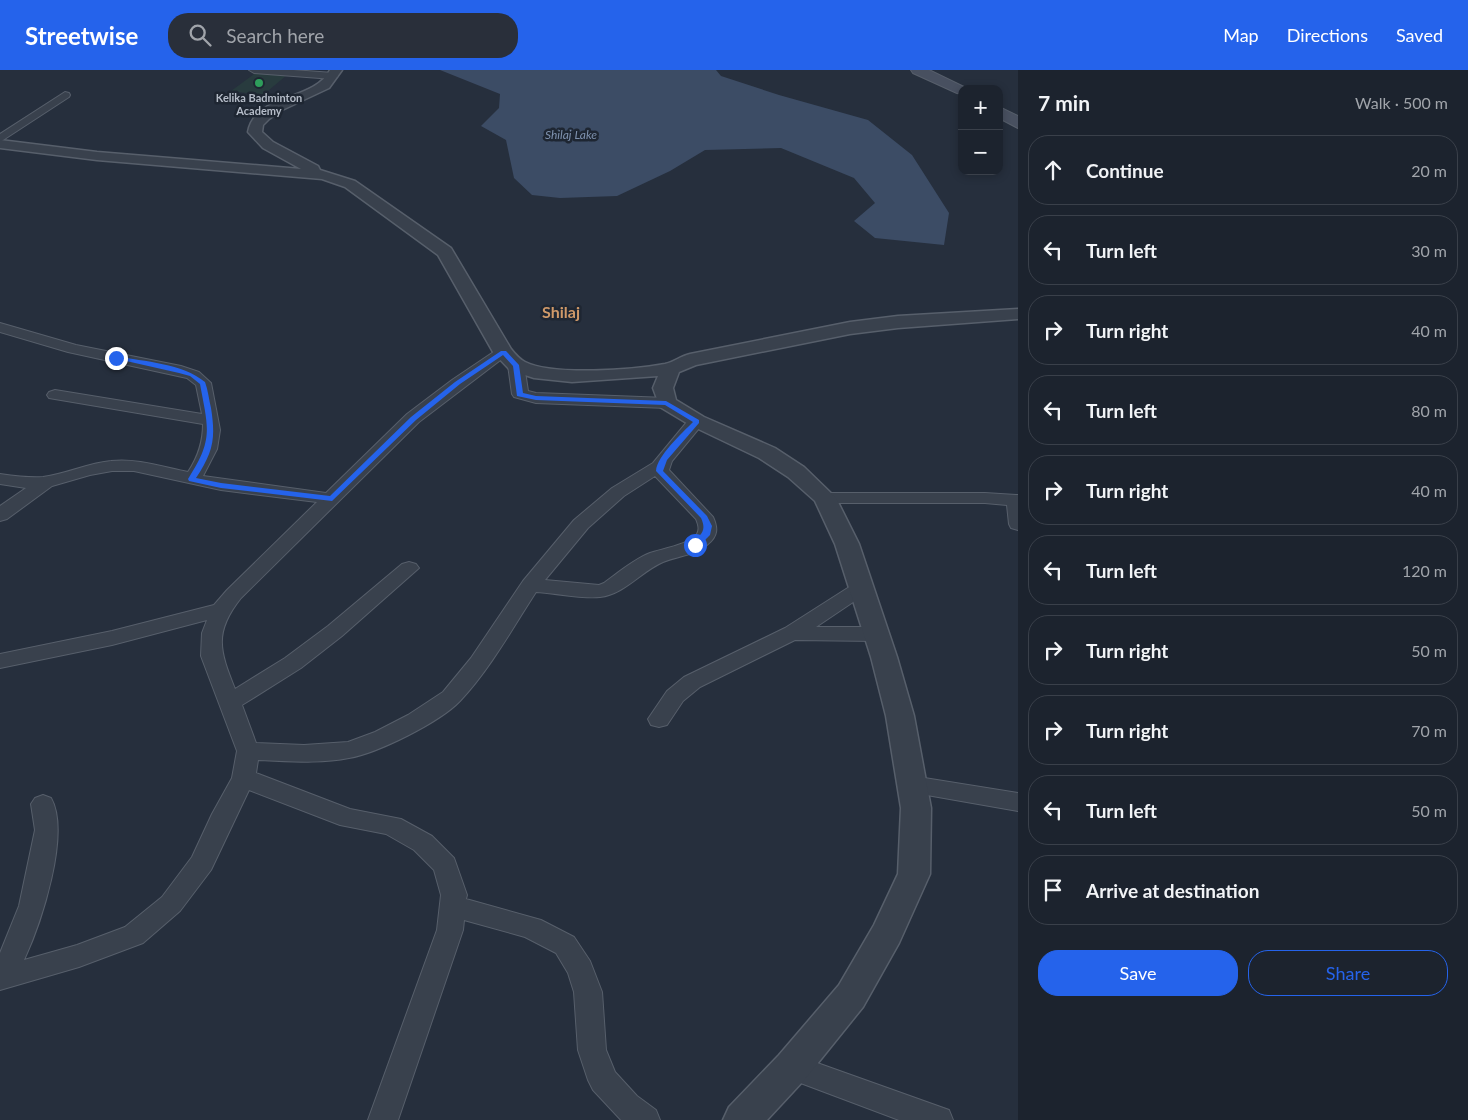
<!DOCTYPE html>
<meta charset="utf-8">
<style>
body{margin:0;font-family:Lato,sans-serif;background:#292f3a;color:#f1f3f6}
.controls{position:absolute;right:15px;top:15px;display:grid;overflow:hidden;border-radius:10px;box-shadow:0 2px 8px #0003}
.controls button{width:45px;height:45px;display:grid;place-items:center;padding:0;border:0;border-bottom:1px solid #3a404a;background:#1c232e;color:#f1f3f6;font:25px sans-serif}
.stop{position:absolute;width:15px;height:15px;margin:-11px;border:4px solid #2563eb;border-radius:50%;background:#fff}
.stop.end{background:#2563eb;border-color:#fff;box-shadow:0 1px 5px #0008}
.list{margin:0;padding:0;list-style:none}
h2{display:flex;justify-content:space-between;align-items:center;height:65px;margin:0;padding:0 20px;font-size:21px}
h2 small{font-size:16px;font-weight:400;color:#a0a4aa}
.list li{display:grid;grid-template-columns:32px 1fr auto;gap:15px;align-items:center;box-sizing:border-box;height:70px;margin:0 10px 10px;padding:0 10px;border:1px solid #3a404a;border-radius:20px}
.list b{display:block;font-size:19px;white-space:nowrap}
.list em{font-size:16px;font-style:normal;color:#a0a4aa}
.actions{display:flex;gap:10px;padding:15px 20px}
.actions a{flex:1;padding:11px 0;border:1px solid #2563eb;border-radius:20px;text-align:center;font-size:18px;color:#2563eb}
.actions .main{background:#2563eb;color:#fff}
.icon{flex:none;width:28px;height:28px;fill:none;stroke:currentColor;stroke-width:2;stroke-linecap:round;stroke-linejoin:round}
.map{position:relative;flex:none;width:1018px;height:1050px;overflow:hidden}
header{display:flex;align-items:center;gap:30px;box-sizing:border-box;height:70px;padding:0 25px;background:#2563eb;color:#fff}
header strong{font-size:24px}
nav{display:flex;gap:28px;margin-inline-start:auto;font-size:18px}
.search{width:350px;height:45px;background:#292f3a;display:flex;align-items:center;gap:12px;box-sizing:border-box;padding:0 18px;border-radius:20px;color:#a0a4aa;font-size:19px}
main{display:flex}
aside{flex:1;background:#1c232e}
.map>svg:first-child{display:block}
.green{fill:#283b3e}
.water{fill:#3c4c65}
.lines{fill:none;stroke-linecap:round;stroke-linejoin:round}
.minor-casing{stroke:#575f6b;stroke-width:2}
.tertiary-casing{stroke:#575f6b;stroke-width:3}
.secondary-casing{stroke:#575f6b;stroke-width:2}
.minor{fill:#39414d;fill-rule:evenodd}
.tertiary{fill:#39414d;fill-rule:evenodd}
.secondary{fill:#485060;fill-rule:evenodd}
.route{fill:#2563eb}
.leisure-dot{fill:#2e9e5b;stroke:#1e2632;stroke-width:2}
.labels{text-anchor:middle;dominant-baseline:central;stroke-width:5;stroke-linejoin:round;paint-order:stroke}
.far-poi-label{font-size:11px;font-weight:bold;fill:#b5bcc8;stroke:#1e2632}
.far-water-label{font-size:12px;font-style:italic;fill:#7e91ae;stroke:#1e2632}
.far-district-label{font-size:16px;font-weight:bold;fill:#cf9969;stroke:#1e2632}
</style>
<header>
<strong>Streetwise</strong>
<div class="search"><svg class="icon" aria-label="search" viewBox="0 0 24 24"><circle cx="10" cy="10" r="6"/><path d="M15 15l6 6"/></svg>Search here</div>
<nav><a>Map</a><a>Directions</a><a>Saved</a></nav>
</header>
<main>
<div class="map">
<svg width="1018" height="1050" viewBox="0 0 1018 1050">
<rect width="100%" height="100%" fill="#262f3d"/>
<polygon class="green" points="257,2 287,5 263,25 231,21"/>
<polygon class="water" points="440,0 716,0 721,6 779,25 868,50 912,85 949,143 944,175 875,168 854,151 875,133 854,108 781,78 705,80 670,101 617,126 560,128 532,125 514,108 506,70 481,56 499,38 500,24"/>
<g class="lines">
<defs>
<g id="minor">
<polygon points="249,0 293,0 333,3 338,6 333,9 254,3"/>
<polygon points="65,22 69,23 70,25 69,27 0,72 0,64"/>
<path d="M0,253L76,275L181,296L199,302L211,313L220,360L217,379L203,406L326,423L407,344L452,310L498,279H508L511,282L419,352L241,528C213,563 220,581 235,619L285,588L328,556L402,494L409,492L416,494L419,498L342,566L301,598L242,635L256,673L304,675L348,672L375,662L408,645L443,622L471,588L523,511L574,450L612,418L653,393L691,347H703L705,351L672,391L669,400L713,447C718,458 718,466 708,474C697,485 677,486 663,492C640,502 625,524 600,527C583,529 554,523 536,522C512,559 490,599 460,631C440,652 378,683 349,688C320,694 288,691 258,690L256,703L350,739L401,749L432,766L454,788L467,825L466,829L541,850L574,867L590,891L602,922L606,980L615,1002L637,1026L656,1040L660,1050H621L593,1020L588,1010L578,980L574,922L568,903L556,883L525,867L464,850L463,860L398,1050H368L437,860L441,825L434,800L414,780L386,764L340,755L249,720L211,800L180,841L143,873L79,897L0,920V883L19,836L35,760L31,734L35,728L43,725L51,728C71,763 41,854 24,890L77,875L125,857L162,827L192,787L212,744L232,708L237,681L201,586L202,563L207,550L112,575L0,598V584L112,561L214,535L227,520L317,432L221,420L134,401H112L90,405L52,416L7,449L0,451V436L26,418L0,414V404C14,406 28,408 43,407C66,404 88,393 111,391C137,388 163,397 188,402C198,387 203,373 203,354L49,328L47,325L49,322L55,320L202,344L196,315L187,308L68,282L0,262ZM655,406L696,449C698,454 700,459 697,464C691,474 662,479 650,483C633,490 619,502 604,513L599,515L545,510L588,458L624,426Z"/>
<polygon points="516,290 522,292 524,295 528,321 536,323 667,328 673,330 675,333 673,336 667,338 536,333 514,327 512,324 508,295 510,292"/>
<polygon points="825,423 985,423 1016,425 1018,425 1018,460 1011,458 1009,454 1007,435 985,433 825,433 819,432 816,428 819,424"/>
<polygon points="861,512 868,514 871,518 868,522 816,557 876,557 883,559 886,564 883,569 876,571 795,570 700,617 683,631 667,655 659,657 651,655 648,649 667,621 684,607 785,558 854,514"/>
<polygon points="912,706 1018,723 1018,741 904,721 900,715 904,709"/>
<polygon points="792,984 949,1040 953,1050 899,1050 782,1006 777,997 782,988"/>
</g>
<path id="tertiary" d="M330,0H342L329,18L280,41L269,49L263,55L262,62L273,72L318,96L320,100L355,111L451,178L511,279C515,284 519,289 525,292C553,306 633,300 665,294C674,292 681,286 690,284L850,252L898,246L1018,239V249L898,258L850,264L696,295L679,302L673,318L676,330L704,347L775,378L804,397L836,428L859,474L897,587L914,646L931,738L930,804L899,873L863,937L805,1009L767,1050H723L729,1037L779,985L839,915L874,855L898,804L901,738L886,646L871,587L835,474L815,431L788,407L759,388L690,355L660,337L653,318L658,306L572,312L534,308L510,300L493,282L438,185L345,117L322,109L97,90L0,78V70L97,82L301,99L263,78L248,62C255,23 314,32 330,0Z"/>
<g id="secondary">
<polygon points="911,0 929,0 968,19 962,19 962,24 957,23 913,3"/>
<polygon points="999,37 1018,46 1018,58 999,48"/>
</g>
</defs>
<use href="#minor" class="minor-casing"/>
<use href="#tertiary" class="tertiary-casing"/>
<use href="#secondary" class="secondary-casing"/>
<use href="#minor" class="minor"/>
<use href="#tertiary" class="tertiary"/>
<use href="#secondary" class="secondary"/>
</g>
<path class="route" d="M501,281H506L519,295L523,323L536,326L666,331L699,350V353L667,390L663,401L707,446L712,456L710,465L698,477H692V473C701,464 707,461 701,448L656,401C657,386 682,363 693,352L665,335L536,330L517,326L513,296L503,285L460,314L416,350L332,431L221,418L189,411L188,409C214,369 208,358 200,314L190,306L179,303L113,288L116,286C145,292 182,293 205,312C208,320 209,330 211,338C216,369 213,382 196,408L221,413L330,426L411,347L455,312Z"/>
<circle class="leisure-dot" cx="259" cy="13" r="5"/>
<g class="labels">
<g class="far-poi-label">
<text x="259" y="27">Kelika Badminton<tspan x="259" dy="13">Academy</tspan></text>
</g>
<g class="far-water-label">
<text x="571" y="64">Shilaj Lake</text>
</g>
<g class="far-district-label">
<text x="561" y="241">Shilaj</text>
</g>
</g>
</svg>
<div class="controls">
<button>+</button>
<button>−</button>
</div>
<div class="stop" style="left:695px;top:475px"></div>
<div class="stop end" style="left:116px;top:288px"></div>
</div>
<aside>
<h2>7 min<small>Walk · 500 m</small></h2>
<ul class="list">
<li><svg class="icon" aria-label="ahead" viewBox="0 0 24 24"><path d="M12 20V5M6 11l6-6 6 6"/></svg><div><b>Continue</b></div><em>20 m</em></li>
<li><svg class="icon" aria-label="left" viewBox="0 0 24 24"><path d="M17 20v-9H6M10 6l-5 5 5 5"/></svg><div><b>Turn left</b></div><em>30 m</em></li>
<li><svg class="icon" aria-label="right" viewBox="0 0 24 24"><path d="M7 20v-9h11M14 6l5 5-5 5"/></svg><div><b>Turn right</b></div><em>40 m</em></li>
<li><svg class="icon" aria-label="left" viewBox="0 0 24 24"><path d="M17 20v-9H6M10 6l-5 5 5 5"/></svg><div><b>Turn left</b></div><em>80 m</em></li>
<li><svg class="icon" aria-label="right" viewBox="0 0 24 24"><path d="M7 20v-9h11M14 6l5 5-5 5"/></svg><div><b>Turn right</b></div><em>40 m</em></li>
<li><svg class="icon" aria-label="left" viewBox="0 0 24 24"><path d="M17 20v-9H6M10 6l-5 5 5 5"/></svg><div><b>Turn left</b></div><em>120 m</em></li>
<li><svg class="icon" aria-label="right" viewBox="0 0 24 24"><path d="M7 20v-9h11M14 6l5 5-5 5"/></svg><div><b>Turn right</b></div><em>50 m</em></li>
<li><svg class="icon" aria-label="right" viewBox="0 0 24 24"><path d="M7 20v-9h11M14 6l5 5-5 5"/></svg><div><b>Turn right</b></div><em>70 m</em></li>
<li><svg class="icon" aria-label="left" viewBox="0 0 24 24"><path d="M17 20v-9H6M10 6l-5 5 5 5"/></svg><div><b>Turn left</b></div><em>50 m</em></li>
<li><svg class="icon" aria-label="arrive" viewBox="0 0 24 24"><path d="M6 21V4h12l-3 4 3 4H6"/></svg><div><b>Arrive at destination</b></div></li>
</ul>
<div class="actions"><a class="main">Save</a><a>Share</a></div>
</aside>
</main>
